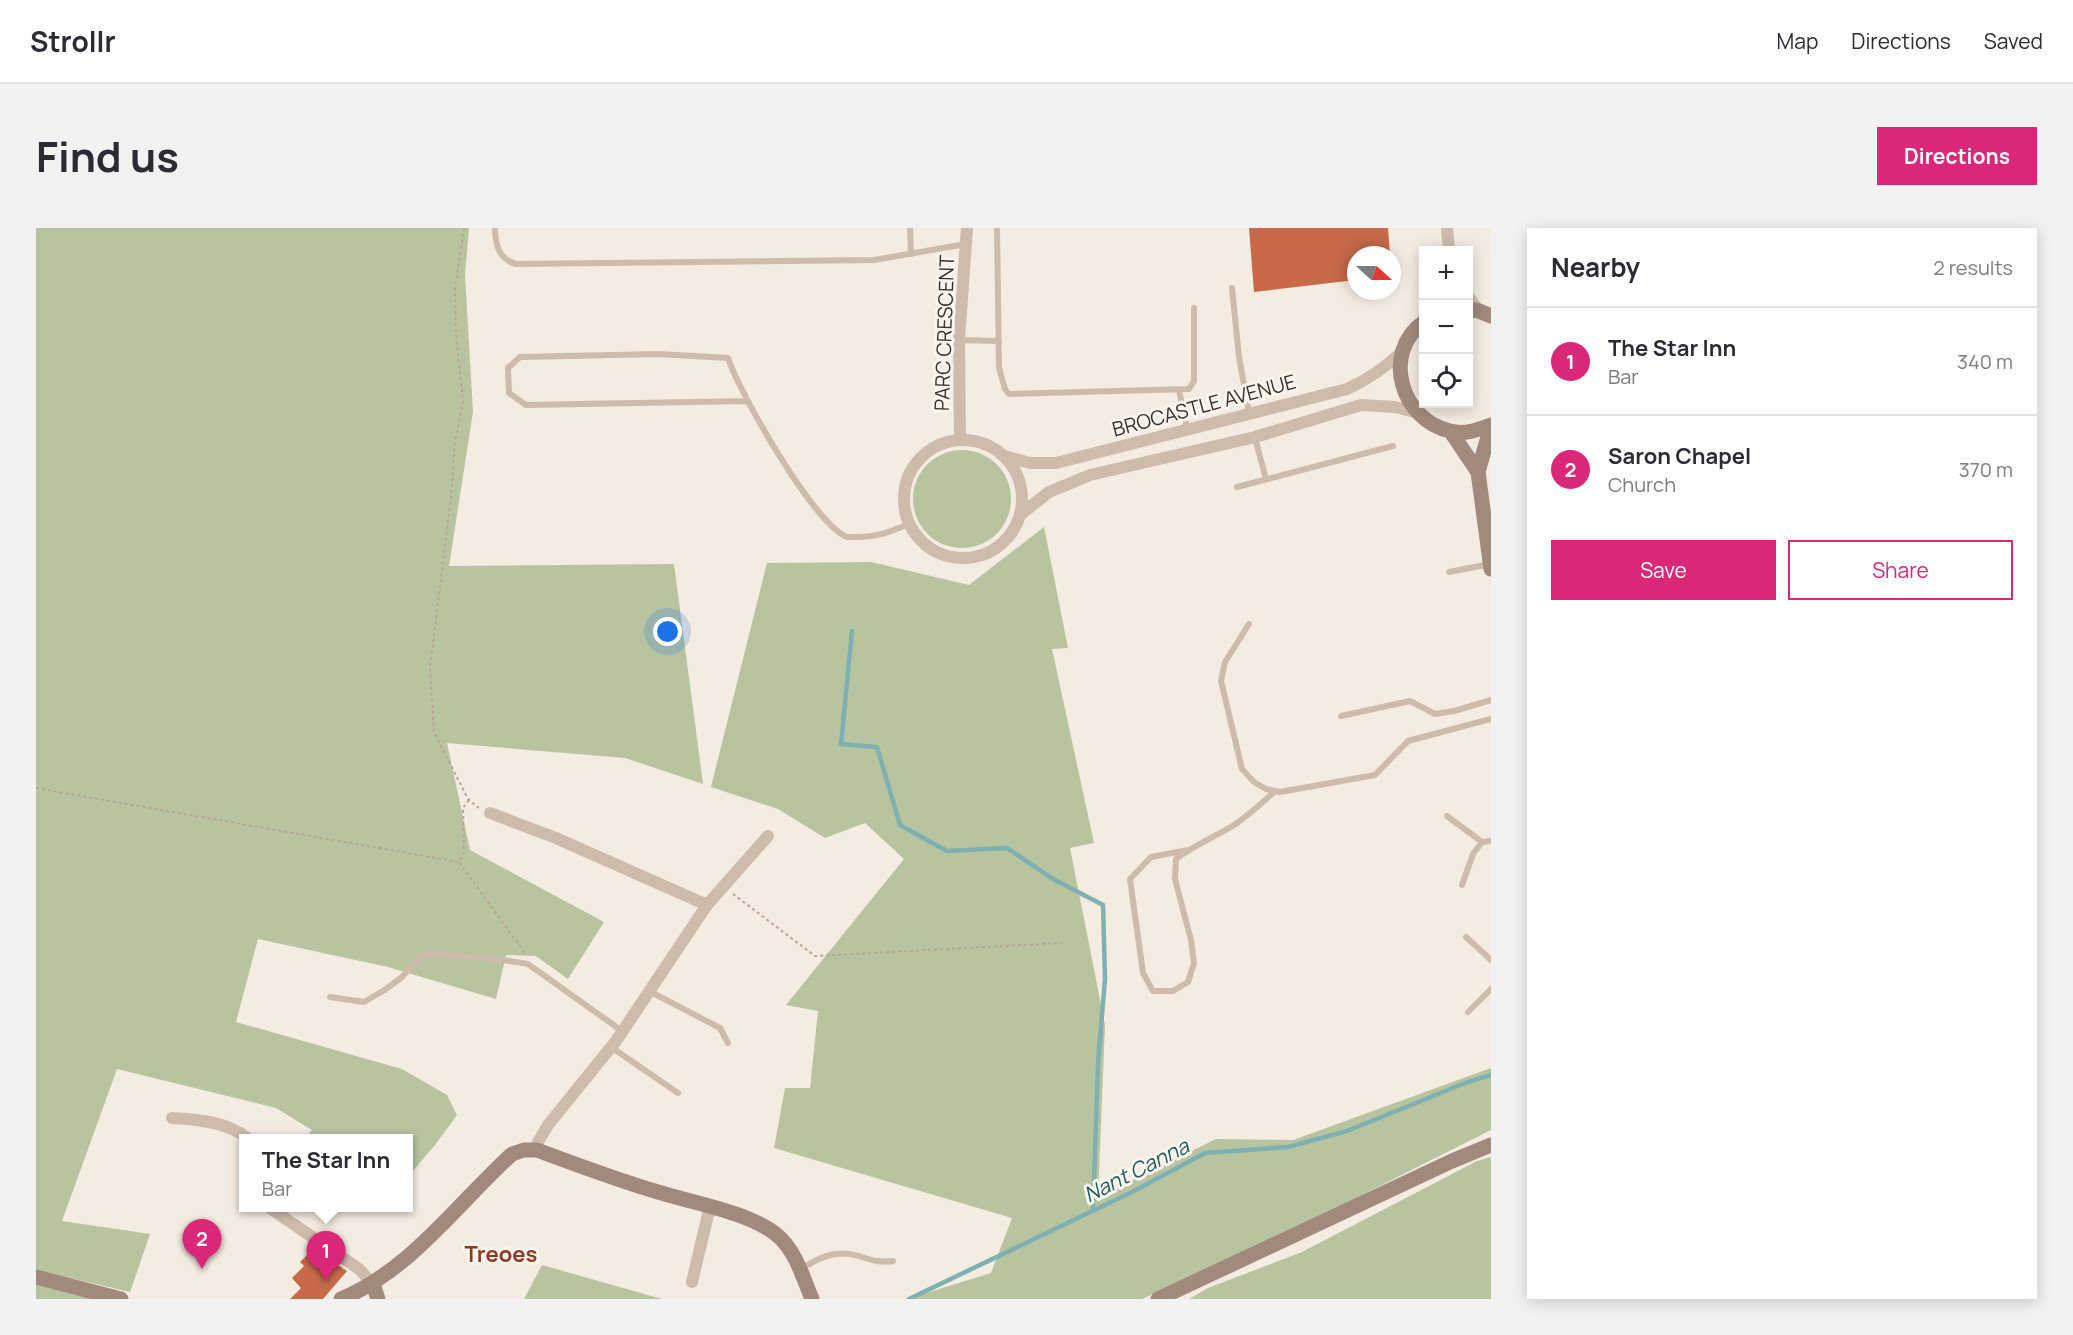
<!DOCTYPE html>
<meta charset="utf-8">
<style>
body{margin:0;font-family:Manrope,sans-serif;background:#f2f2f3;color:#2b2b33}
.controls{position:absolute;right:18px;top:18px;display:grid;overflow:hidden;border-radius:0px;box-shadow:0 3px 15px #0003}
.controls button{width:54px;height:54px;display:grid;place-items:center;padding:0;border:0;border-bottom:2px solid #e1e1e2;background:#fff;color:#2b2b33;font:30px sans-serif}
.compass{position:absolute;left:1311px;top:18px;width:54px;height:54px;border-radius:50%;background:#fff;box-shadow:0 3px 15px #0003;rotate:111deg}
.you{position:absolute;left:632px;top:404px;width:21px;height:21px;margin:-15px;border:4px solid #fff;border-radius:50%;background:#1a73e8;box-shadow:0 0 0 9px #1a73e833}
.badge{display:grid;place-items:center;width:39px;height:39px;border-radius:50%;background:#db2777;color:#fff;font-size:20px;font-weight:700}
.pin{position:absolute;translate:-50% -50px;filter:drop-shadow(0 2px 3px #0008)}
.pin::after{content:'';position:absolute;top:32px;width:21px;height:18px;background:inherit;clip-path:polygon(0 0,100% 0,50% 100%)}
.popup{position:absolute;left:203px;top:906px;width:174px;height:78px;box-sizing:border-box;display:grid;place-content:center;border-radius:0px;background:#fff;filter:drop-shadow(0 2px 4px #0005);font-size:20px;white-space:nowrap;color:#7c7c81}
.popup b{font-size:22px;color:#2b2b33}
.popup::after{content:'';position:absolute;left:50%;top:100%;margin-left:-12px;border:12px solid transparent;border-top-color:#fff}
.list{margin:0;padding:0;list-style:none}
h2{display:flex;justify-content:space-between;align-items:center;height:78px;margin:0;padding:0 24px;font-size:26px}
h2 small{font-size:20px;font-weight:400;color:#7c7c81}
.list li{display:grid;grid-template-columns:39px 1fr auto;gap:18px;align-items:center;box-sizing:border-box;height:108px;padding:0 24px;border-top:2px solid #e1e1e2}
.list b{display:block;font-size:22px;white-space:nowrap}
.list p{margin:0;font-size:20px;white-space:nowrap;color:#7c7c81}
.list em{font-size:20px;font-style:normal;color:#7c7c81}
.actions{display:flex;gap:12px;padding:18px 24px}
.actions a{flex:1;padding:14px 0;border:2px solid #db2777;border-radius:0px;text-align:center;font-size:21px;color:#db2777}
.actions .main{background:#db2777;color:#fff}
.icon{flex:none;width:33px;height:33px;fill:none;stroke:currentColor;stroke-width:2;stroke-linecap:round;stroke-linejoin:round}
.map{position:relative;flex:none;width:1455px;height:1071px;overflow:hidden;border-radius:0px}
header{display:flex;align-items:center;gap:36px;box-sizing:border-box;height:84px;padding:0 30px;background:#fff;border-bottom:2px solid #e1e1e2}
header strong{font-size:28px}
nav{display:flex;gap:33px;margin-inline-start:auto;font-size:21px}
.intro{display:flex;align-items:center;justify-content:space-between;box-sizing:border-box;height:144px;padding:0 36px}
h1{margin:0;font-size:42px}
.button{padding:15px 27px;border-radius:0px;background:#db2777;color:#fff;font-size:21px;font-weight:700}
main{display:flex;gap:36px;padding:0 36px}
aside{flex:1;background:#fff;border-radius:0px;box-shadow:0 3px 15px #0003}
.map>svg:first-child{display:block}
.green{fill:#b8c4a0}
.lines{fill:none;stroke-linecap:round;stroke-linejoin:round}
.stream{stroke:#7fb0b2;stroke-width:4.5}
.building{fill:#c8694b}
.path{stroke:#b9a596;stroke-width:2;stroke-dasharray:3 3;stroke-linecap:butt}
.lane{stroke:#cdbbac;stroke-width:6}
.street{stroke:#cdbbac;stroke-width:12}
.secondary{stroke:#a18a7d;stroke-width:15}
.labels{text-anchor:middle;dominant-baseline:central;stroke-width:6;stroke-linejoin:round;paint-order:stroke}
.street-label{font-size:20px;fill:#3b302b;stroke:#fbf5ee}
.water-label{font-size:21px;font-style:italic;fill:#1f5a5e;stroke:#fbf5ee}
.quarter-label{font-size:22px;font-weight:bold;fill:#8c3b22;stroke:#fbf5ee}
</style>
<header>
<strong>Strollr</strong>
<nav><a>Map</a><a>Directions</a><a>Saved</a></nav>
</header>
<div class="intro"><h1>Find us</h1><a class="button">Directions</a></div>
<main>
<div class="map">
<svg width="1455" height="1071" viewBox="0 0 1455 1071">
<rect width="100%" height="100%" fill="#f4ebe1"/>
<g class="green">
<polygon points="0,0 433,0 429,47 437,184 413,338 638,336 667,556 589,530 411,515 434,622 568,694 532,751 500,728 470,727 460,771 352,739 222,711 200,794 366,841 411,867 421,887 399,917 376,944 373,946 372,910 269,910 276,902 240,880 81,841 26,993 114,1006 94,1064 0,1042"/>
<circle cx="926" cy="271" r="49"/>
<polygon points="1008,299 1032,420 1016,421 1058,615 1034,620 1069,797 1062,969 1180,911 1257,912 1455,840 1455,902 1316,972 1106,1071 871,1071 955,1045 976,990 738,920 749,860 774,860 782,783 750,777 868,631 829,595 789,610 742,581 675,559 731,335 835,334 933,357"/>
<polygon points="1455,929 1455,1071 1153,1071 1172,1060 1266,1024 1441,933"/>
<polygon points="506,1037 626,1071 488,1071"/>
<polygon points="0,1056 64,1071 0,1071"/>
</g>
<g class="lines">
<g class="stream">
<polyline points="816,403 805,516 841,519 864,597 911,623 971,620 1017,651 1067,677 1069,751 1062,835 1057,982"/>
<polyline points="873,1071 1098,963 1169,925 1252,919 1311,903 1429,855 1455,847"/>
</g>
</g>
<g class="building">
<polygon points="1213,0 1352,0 1354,27 1320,27 1320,52 1218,64"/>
<polygon points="277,1021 311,1043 287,1071 254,1071 265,1060 256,1050 268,1038 264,1034"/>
</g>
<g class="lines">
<g class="path">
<polyline points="428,0 419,60 420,107 427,174 419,213 415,269 394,440 398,504 432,571 443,580"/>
<polyline points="0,560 423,634"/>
<polyline points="433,572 427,580 428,625 423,634 489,725"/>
<polyline points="697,666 779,728 1025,715"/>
</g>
<g class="lane">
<path d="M459,0C459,17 463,31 480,36L838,32L930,16"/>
<polyline points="874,0 875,26"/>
<polyline points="961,0 963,140 969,161 973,166 1153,161 1158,153 1158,80"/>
<polyline points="1196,60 1203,129 1213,185"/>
<polyline points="923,112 963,113"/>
<polyline points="1143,162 1151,201"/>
<path d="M711,173L490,177L473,165L472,140L484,129L623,126L692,130C704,166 778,296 811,309C812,309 819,309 820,309C843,309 852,304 873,296"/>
<polyline points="1219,210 1230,251"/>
<polyline points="1201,259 1357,218"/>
<polyline points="1413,344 1454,336"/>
<polyline points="1213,396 1189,434 1185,453 1206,541 1218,554 1230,561 1244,564 1339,547 1372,513 1455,491"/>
<polyline points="1305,488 1374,473 1399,486 1418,483 1455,472"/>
<polyline points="1411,588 1446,614 1455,613"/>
<path d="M1152,622L1115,629L1094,651L1107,745L1117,763H1137L1152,754L1158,735L1155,712L1139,651L1140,631C1158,617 1179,609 1198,597C1213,587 1226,575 1239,563"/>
<polyline points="1426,657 1437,626 1446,614"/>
<polyline points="1430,709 1455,732"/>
<polyline points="613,763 684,800 692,815"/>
<polyline points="294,769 328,774 347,763 365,750 385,728 395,726 461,731 492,736 586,803"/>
<polyline points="1432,784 1455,761"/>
<polyline points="575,819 642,865"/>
<path d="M764,1042C783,1029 801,1021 823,1028C835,1032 844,1035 857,1033"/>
</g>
<g class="street">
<polyline points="1411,0 1413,22"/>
<polyline points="1432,68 1443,83"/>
<polyline points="924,212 923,112 931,0"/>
<circle cx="927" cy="271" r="59"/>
<path d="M968,228L994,235H1020L1311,161C1333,151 1350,139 1367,123"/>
<polyline points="984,287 1013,264 1054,247 1219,209 1325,177 1359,179 1379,184"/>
<polyline points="454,585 520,610 671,677"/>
<path d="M136,890C160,891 192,894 211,910"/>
<polyline points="501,922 502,914 512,897 580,813 671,677 732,608"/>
<polyline points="234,980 323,1041 337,1056"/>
<polyline points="656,1054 674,978"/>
</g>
<g class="secondary">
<polyline points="1432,81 1443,83 1455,88"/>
<path d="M1388,94C1344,125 1366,193 1414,203C1428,207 1442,202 1455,197"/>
<polyline points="1455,198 1442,244 1455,341"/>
<polyline points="1415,204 1442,244"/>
<polyline points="0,1049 85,1071"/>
<polyline points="337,1056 342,1071"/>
<path d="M305,1071C375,1042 421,976 476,926L488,922H501C541,937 581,952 622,964C657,975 713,984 741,1007C760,1023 767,1050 776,1071"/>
<polyline points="1122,1071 1416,933 1455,917"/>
</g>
</g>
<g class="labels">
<g class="street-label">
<text transform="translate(908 105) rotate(-88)">PARC CRESCENT</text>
<text transform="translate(1168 177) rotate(-15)">BROCASTLE AVENUE</text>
</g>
<g class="water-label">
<text transform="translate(1100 942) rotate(-27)">Nant Canna</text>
</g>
<g class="quarter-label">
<text x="465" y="1026">Treoes</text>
</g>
</g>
</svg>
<div class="controls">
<button>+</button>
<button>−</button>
<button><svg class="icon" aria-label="locate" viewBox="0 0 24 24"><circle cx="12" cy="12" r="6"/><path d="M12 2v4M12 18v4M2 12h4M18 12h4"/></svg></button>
</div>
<svg class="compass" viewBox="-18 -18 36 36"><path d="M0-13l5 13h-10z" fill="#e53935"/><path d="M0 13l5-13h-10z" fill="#7c7c81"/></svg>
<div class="you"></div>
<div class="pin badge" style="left:290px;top:1053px">1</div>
<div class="popup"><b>The Star Inn</b>Bar</div>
<div class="pin badge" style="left:166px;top:1041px">2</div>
</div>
<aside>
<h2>Nearby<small>2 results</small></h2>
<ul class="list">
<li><span class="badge">1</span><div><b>The Star Inn</b><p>Bar</p></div><em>340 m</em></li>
<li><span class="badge">2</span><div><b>Saron Chapel</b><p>Church</p></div><em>370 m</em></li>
</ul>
<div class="actions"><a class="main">Save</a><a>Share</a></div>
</aside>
</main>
